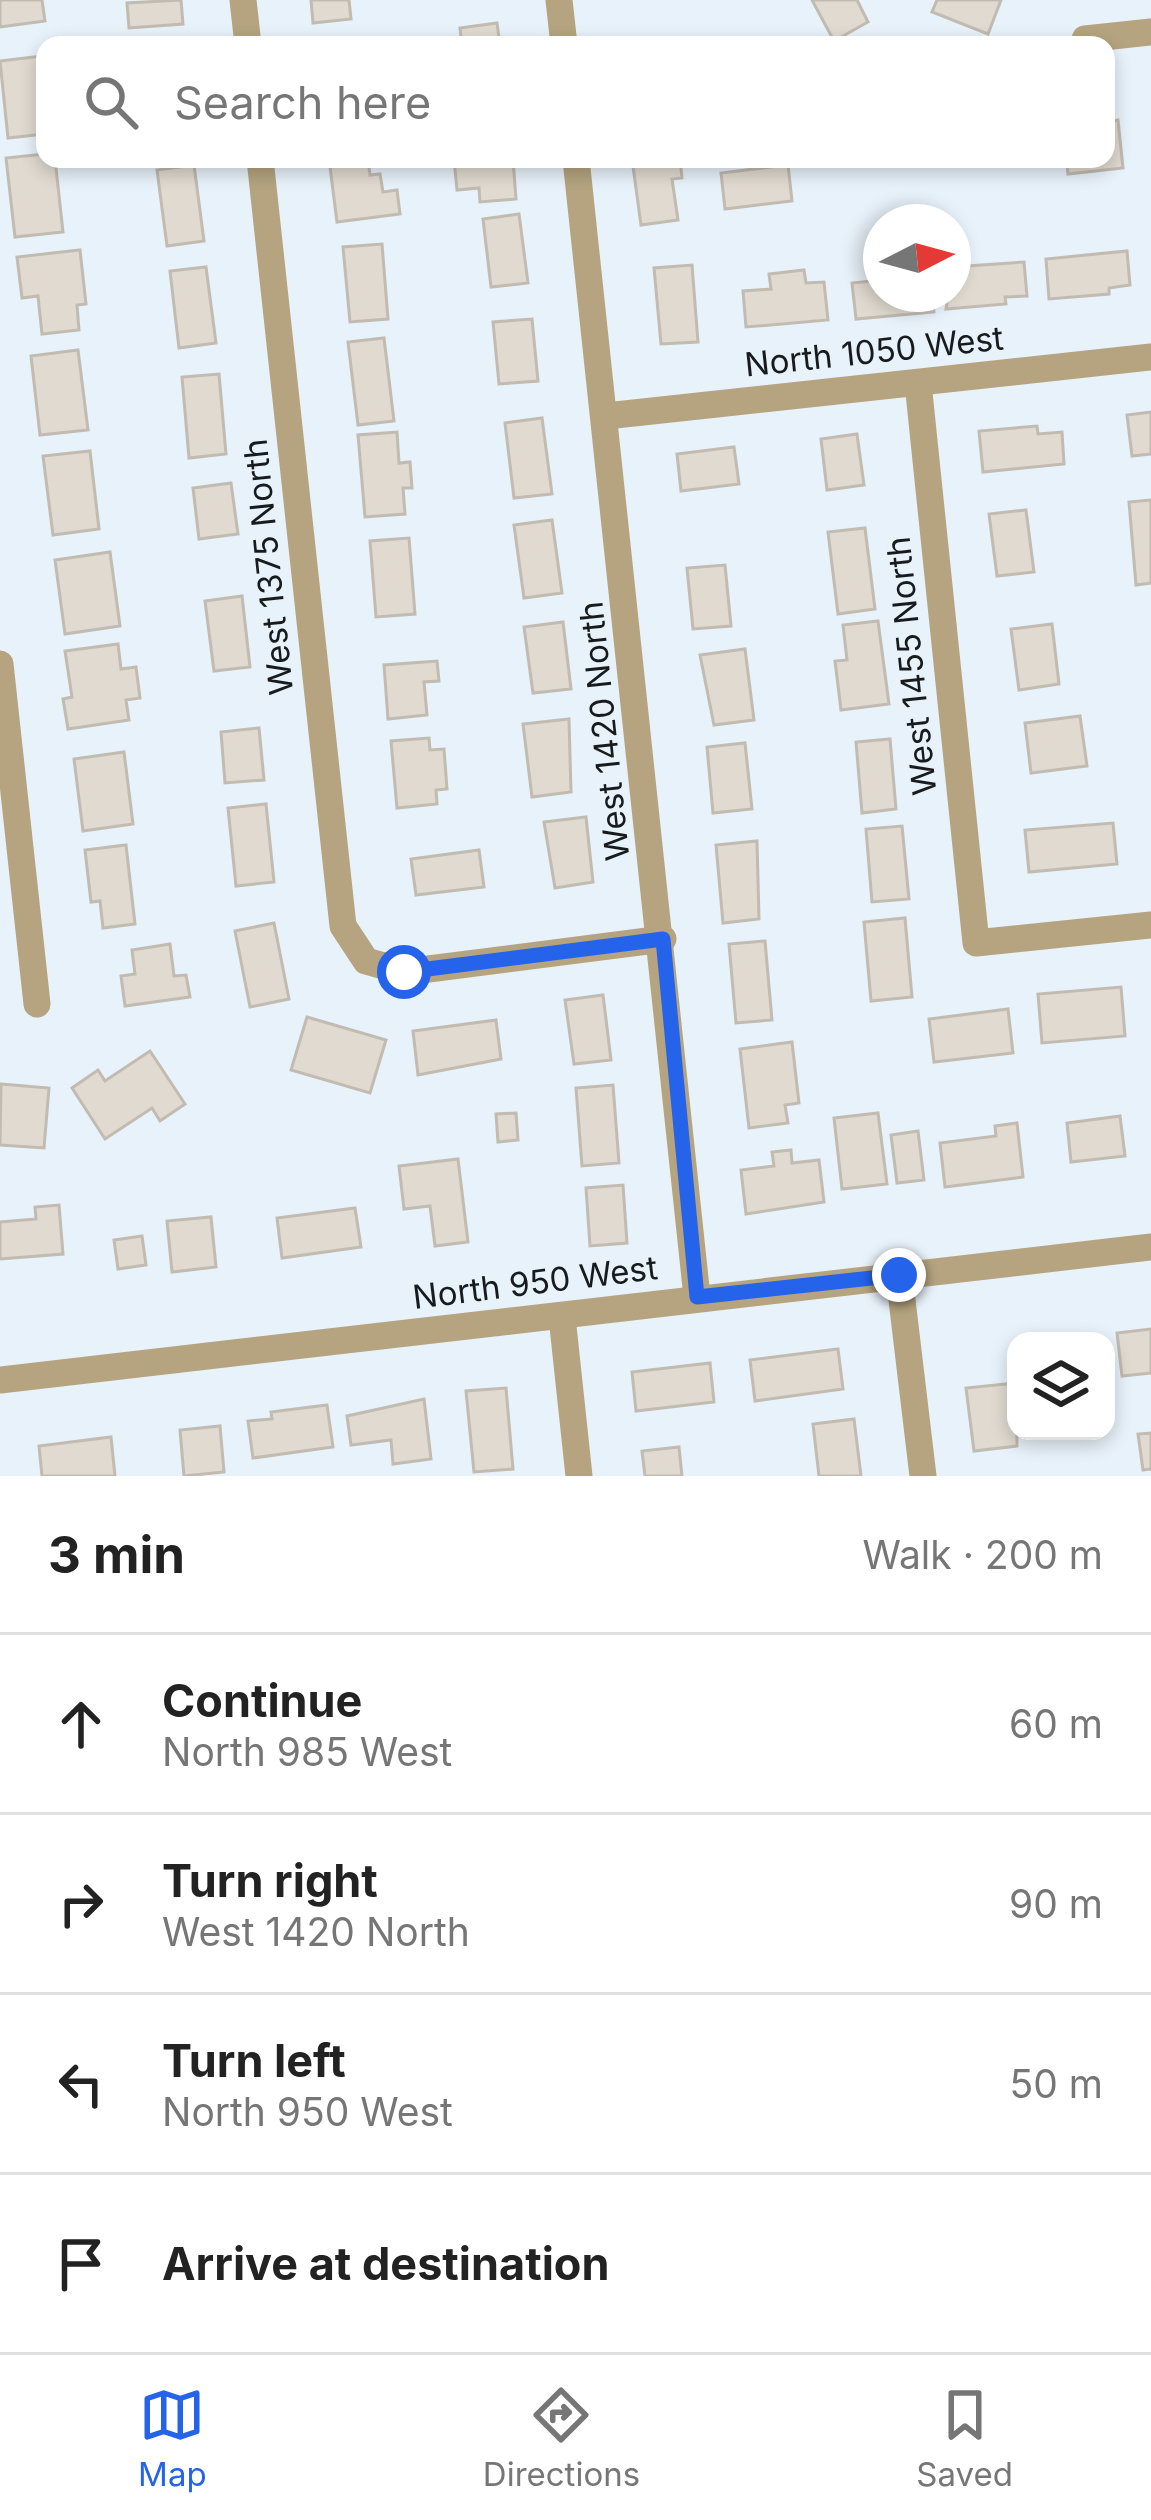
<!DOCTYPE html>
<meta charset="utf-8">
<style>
body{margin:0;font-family:Inter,sans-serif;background:#f6f6f6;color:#222}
.controls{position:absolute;right:36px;bottom:36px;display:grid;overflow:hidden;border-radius:24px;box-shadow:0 6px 18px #0003}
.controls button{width:108px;height:108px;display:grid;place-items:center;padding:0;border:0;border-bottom:3px solid #e0e0e0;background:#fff;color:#222;font:60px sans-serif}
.compass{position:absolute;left:863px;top:204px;width:108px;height:108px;border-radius:50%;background:#fff;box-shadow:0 6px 18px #0003;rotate:84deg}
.stop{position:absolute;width:36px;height:36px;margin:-27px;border:9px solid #2563eb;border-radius:50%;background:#fff}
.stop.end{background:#2563eb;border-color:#fff;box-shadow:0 3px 12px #0008}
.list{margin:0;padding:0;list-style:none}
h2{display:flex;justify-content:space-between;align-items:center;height:156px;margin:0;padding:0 48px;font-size:51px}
h2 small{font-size:39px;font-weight:400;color:#767676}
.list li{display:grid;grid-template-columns:78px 1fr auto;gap:36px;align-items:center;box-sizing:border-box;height:180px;padding:0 48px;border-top:3px solid #e0e0e0}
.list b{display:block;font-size:45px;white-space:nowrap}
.list p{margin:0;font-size:39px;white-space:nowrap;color:#767676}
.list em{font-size:39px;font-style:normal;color:#767676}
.icon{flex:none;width:66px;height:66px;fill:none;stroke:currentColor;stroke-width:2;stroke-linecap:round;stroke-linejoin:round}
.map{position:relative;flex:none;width:1151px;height:1476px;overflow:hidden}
.search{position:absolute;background:#fff;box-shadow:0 6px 18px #0003;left:36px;right:36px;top:36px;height:132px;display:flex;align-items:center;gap:30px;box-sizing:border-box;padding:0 42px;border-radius:24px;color:#767676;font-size:45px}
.sheet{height:876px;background:#fff}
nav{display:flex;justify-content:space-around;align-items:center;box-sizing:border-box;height:168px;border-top:3px solid #e0e0e0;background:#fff;font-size:33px;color:#767676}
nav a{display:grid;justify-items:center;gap:6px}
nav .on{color:#2563eb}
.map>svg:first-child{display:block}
.building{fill:#e0dad0;stroke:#c1bbb1;stroke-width:3}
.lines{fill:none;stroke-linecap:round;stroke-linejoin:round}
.street{stroke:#b5a47f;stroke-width:27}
.route{stroke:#2563eb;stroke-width:15}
.labels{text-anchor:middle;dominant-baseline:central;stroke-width:10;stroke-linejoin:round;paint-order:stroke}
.street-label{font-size:33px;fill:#181b1e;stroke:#e8f2fa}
</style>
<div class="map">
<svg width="1151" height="1476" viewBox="0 0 1151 1476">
<rect width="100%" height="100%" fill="#e8f2fa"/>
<g class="building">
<polygon points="0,0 42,0 45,21 0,27"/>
<polygon points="181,0 183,24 129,28 127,3"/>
<polygon points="311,0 349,0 351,19 313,23"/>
<polygon points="812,0 857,0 868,22 834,41"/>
<polygon points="937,0 1001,0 988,34 932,12"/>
<polygon points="497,23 500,45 462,45 460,28"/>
<polygon points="43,56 45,134 8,138 0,61"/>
<polygon points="1118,120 1123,168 1068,174 1067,164 1043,166 1042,159 1106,159 1106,122"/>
<polygon points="45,154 45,159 55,159 63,232 15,237 6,158"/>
<polygon points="329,159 368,159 370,175 380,174 383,192 397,190 400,214 337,222"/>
<polygon points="454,159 513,159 516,199 480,202 479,188 457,190"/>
<polygon points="632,159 680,159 682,178 672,179 678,220 641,225"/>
<polygon points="194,165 204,241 167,246 157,170"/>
<polygon points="788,165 792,201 725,209 721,173"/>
<polygon points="519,214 528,283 491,287 483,219"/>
<polygon points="382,244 388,319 350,322 343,247"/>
<polygon points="80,250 86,304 77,305 79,330 42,334 38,296 22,298 17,257"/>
<polygon points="1127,251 1130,285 1109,288 1109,294 1049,299 1046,259"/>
<polygon points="1024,262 1027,296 1005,297 1006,304 946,309 953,267"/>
<polygon points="692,265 698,342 661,344 654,268"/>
<polygon points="206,267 216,343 179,348 170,271"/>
<polygon points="804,270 806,283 824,282 828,320 746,327 743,291 771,289 769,274"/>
<polygon points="881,280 881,294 932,294 934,312 856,319 852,283"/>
<polygon points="532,319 538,381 499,384 493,322"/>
<polygon points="384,338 394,421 358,425 348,342"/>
<polygon points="78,350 88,430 40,435 31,356"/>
<polygon points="219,374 226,454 189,458 182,377"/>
<polygon points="1151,412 1151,454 1132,456 1127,415"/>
<polygon points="542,418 552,494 514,498 505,423"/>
<polygon points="1037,426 1038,434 1062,432 1064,464 983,472 979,431"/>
<polygon points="397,432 399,463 410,462 412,488 403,488 405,514 365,517 358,435"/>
<polygon points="857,434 864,485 827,490 821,439"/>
<polygon points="734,447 739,484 681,491 677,454"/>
<polygon points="90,451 99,529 53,535 43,456"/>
<polygon points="231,483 238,534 199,539 193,488"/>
<polygon points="1151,500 1151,583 1136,585 1129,502"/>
<polygon points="1026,510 1034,572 997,576 989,514"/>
<polygon points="552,520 562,593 524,598 514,525"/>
<polygon points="865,528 875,609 838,614 828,532"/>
<polygon points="409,538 415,614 376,617 370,541"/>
<polygon points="110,552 120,626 65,634 55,560"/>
<polygon points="725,565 731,626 693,629 687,568"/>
<polygon points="242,596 250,667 214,671 205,601"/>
<polygon points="878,621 889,704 841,710 835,661 847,660 843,625"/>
<polygon points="563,622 571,689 533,693 524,627"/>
<polygon points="1052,624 1059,684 1019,690 1011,629"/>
<polygon points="118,644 121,669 136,667 140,698 126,700 129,720 68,729 63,699 72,697 65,651"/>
<polygon points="745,649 754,720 714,725 700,655"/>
<polygon points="437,661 439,681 424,682 427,715 388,719 384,665"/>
<polygon points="1080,716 1087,766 1031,773 1025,723"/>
<polygon points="569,719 571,792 532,797 523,724"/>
<polygon points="259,728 264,780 225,783 221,732"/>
<polygon points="429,738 430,750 444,749 447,789 436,790 437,804 397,808 391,741"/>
<polygon points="890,739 896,809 862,813 856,742"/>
<polygon points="745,743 752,809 713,813 707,747"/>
<polygon points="124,752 133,824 83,831 74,759"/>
<polygon points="266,804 274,882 236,886 228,808"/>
<polygon points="586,817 593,882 555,888 544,822"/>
<polygon points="1113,823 1117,864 1029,872 1025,830"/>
<polygon points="902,826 909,899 872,902 866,829"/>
<polygon points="757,841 759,919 723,923 716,845"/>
<polygon points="126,845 135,924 103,928 100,901 91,902 85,850"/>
<polygon points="479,850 484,887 416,895 411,859"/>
<polygon points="905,918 912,997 871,1001 864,922"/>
<polygon points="274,923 289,999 250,1007 235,931"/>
<polygon points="765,941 772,1020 736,1023 729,944"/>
<polygon points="170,944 174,976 186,975 190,997 125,1006 121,976 135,974 132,950"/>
<polygon points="1121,987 1125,1036 1042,1043 1038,994"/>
<polygon points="603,995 611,1060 574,1064 565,1000"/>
<polygon points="1008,1009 1013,1053 934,1062 929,1019"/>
<polygon points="307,1017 386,1040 370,1093 291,1070"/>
<polygon points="496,1020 501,1059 418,1075 413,1031"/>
<polygon points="792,1042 799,1103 785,1105 788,1123 749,1128 740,1049"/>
<polygon points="150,1051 185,1104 160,1121 152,1108 105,1139 72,1088 98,1070 105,1081"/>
<polygon points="1,1084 49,1088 44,1148 0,1145"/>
<polygon points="613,1085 619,1163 582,1166 576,1088"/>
<polygon points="516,1113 518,1140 498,1142 496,1114"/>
<polygon points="878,1113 887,1184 842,1189 834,1118"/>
<polygon points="1120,1116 1125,1156 1071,1162 1067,1123"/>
<polygon points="1017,1123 1023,1177 945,1187 940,1143 996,1136 995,1126"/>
<polygon points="918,1131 924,1180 897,1183 891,1135"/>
<polygon points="791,1150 792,1163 819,1160 824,1202 746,1214 741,1170 774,1166 772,1152"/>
<polygon points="458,1159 468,1242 435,1246 430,1206 404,1209 399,1166"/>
<polygon points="623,1185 627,1243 590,1246 586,1188"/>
<polygon points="59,1205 63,1254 0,1259 0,1222 36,1219 35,1207"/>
<polygon points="355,1208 361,1247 282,1258 277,1218"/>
<polygon points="211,1217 216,1267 172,1272 167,1221"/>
<polygon points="142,1236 146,1265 118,1269 114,1240"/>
<polygon points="1151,1329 1151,1373 1122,1376 1117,1333"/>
<polygon points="838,1349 843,1389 755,1401 750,1360"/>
<polygon points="710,1363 714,1402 636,1411 632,1372"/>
<polygon points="1016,1383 1017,1446 974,1451 966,1388"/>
<polygon points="506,1388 513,1469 474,1472 466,1391"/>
<polygon points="424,1399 431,1459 393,1464 391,1440 351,1445 347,1416"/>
<polygon points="327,1405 333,1447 253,1458 248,1421 272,1419 271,1412"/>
<polygon points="854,1419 861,1476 819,1476 813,1424"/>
<polygon points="220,1426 224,1472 184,1476 180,1430"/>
<polygon points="1151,1433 1151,1469 1143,1470 1138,1434"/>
<polygon points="111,1437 115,1476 42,1476 39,1446"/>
<polygon points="679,1447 682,1476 645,1476 642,1451"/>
</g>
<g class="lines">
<g class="street">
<polyline points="243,0 248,45"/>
<polyline points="559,0 564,45"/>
<polyline points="1085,39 1151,32"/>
<polyline points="260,159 343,926 366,961 405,972 663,939"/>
<polyline points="576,159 697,1297"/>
<polyline points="918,383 976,943 1151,925"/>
<polyline points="606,416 1151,357"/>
<polyline points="0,664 37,1004"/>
<polyline points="899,1275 923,1476"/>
<polyline points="562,1317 579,1476"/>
<polyline points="0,1380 1151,1247"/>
</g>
</g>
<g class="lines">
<polyline class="route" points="404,972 663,939 697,1297 899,1275"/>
</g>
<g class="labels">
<g class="street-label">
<text transform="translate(874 351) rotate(-6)">North 1050 West</text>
<text transform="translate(268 567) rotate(-96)">West 1375 North</text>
<text transform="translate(911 666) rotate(-96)">West 1455 North</text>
<text transform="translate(604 731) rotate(-96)">West 1420 North</text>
<text transform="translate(535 1282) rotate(-7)">North 950 West</text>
</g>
</g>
</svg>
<div class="controls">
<button><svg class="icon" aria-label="layers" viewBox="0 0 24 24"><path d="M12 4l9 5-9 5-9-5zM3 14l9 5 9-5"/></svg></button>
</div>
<svg class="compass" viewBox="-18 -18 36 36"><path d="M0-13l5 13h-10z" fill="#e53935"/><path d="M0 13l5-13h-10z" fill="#767676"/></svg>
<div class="stop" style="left:404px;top:972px"></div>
<div class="stop end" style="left:899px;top:1275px"></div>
<div class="search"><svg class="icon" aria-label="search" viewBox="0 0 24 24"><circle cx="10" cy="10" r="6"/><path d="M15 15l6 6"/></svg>Search here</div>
</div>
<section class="sheet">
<h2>3 min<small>Walk · 200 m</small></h2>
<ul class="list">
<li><svg class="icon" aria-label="ahead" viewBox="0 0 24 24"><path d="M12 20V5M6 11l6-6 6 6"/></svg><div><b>Continue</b><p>North 985 West</p></div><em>60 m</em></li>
<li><svg class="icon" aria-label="right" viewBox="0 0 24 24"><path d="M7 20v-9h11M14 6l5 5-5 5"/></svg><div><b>Turn right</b><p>West 1420 North</p></div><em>90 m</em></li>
<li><svg class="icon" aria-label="left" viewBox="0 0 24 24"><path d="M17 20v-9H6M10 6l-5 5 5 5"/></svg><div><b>Turn left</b><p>North 950 West</p></div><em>50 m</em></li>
<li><svg class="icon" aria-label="arrive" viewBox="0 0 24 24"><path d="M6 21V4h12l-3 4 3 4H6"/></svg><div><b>Arrive at destination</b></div></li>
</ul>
</section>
<nav>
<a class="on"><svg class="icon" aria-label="map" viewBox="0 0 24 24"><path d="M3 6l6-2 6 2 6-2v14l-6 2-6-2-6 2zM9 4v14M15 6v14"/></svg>Map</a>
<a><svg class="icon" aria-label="directions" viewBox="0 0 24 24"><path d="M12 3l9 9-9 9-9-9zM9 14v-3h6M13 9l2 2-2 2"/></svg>Directions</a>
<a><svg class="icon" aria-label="saved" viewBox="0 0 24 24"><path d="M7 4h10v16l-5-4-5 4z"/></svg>Saved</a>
</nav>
